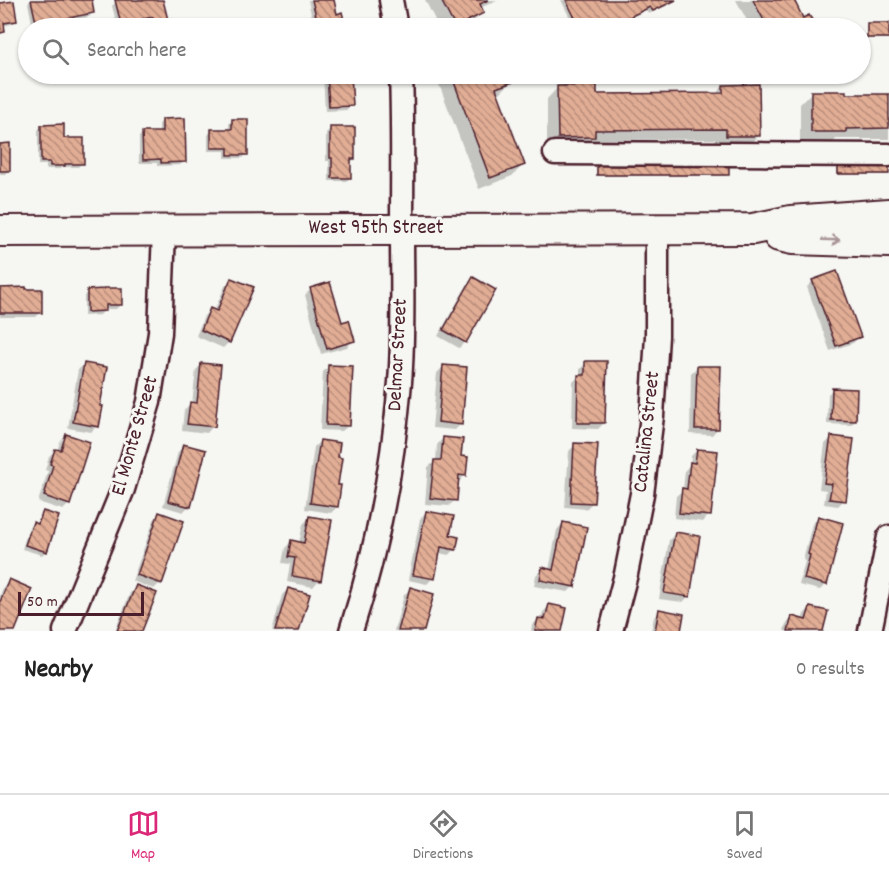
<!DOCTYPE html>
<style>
body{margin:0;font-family:Dekko,sans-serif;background:#f2f2f2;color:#222}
.scale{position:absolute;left:18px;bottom:15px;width:126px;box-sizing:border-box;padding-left:6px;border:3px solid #4a1f2b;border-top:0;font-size:16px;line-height:21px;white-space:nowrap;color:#4a1f2b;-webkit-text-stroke:4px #f6f6f2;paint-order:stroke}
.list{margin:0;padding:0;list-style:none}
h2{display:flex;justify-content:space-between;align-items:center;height:78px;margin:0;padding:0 24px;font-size:26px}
h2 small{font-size:20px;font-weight:400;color:#767676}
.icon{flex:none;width:33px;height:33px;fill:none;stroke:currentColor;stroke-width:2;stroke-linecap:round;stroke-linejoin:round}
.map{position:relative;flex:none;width:889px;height:631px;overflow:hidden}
.search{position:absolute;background:#fff;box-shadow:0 2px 4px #0004;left:18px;right:18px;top:18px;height:66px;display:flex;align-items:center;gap:15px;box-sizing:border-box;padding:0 21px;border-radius:33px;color:#767676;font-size:22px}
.sheet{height:162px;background:#fff}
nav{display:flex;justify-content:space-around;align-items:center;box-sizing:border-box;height:84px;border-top:2px solid #e0e0e0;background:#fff;font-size:16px;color:#767676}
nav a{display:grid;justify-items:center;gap:3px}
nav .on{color:#db2777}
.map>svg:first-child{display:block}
.shadow{fill:#0003}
.building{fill:url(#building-back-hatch);stroke:#4a1f2b;stroke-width:1.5}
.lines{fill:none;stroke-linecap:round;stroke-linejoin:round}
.minor-casing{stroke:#4a1f2b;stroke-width:27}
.major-casing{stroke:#4a1f2b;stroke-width:34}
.minor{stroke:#f6f6f2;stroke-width:22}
.major{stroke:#f6f6f2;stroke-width:30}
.oneway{stroke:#a99598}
.labels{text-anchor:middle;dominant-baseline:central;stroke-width:6;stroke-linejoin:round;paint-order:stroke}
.street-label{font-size:21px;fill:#4a1f2b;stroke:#f6f6f2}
</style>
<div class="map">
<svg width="889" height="631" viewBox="0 0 889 631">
<defs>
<pattern id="building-back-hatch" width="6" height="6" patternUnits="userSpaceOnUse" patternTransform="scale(1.5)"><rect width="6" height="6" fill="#e1ad95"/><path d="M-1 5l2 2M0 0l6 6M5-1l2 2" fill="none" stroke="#b88c7a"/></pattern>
</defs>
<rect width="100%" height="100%" fill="#f6f6f2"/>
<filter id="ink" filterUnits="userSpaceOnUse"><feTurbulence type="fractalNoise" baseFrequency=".0167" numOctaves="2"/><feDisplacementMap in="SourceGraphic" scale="12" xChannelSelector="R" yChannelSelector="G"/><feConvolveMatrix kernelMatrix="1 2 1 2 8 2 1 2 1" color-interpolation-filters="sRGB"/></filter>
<g filter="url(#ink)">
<g class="shadow">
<polygon points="31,0 90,0 92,13 89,17 47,24 43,28 33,28 28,3"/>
<polygon points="123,0 162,0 168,28 152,28 150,20 133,24 134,28 118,28 112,6 116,2"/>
<polygon points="308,0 332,0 335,15 341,14 344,28 311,28 309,22 312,19"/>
<polygon points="425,0 498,0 480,8 482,13 471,24 462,28 439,28"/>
<polygon points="561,0 677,0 649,14 646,10 616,24 617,27 616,28 575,28"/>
<polygon points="736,0 792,0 802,20 809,17 815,28 751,28"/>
<polygon points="0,4 15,21 11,24 3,26 4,31 0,35"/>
<polygon points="868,24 889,24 889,39 866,39 866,26"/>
<polygon points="323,74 350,74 351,106 347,110 325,111"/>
<polygon points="443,74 508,74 511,82 500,93 496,94 523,165 512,176 479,189 437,79"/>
<polygon points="762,74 786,74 767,83"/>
<polygon points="723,86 758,136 747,147 715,147 715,139 590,140 582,148 547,148 547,99 558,87 596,96 715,95"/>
<polygon points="811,93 844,95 889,95 889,139 836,139 833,143 800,143 800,104"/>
<polygon points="163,120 184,162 180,165 157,166 157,163 139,163 139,137 143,133 159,133 159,124"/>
<polygon points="232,120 247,154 243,158 225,158 225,151 208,151 208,135 211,131 229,130 229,124"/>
<polygon points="42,126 62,140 82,163 78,167 62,167 60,169 46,169 46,165 38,165 38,130"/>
<polygon points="330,129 354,159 350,163 350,178 346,181 329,181 329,161 326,161 326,133"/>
<polygon points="0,145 9,170 5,174 0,174"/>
<polygon points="889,160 889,175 837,175 837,168 838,166"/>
<polygon points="596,162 728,174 726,176 596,176"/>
<polygon points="473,279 465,342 459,348 438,336 467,285"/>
<polygon points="231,280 229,342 223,348 196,336 204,316 210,310 214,311 225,286"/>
<polygon points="813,281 859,337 853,343 830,351 807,287"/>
<polygon points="0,289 40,313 36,317 0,317"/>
<polygon points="311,289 353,341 347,347 321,354 305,295"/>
<polygon points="87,292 120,305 116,309 104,309 104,311 100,315 84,316 84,296"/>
<polygon points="586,363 604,423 598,429 572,428 573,382 580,375 580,369"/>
<polygon points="84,364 98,407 97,426 91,432 68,428 78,370"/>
<polygon points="202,364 213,426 207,433 182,430 184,410 190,404 192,404 196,370"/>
<polygon points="329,366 349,425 342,431 320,430 323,372"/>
<polygon points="443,367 461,424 455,430 432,428 437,373"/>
<polygon points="697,367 718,428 712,435 690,434 691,373"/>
<polygon points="832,390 855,421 851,425 827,424 828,394"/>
<polygon points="66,436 69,504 63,510 38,502 48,471 45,470 49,456 56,450 57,451 60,442"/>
<polygon points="443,438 460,458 465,475 459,482 457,481 455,500 449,506 425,504 428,467 436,461 437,445"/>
<polygon points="831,438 844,500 838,506 824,504 826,490 819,489 825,444"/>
<polygon points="320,441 336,486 337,507 331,513 305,509 314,447"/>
<polygon points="575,445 592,503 586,509 565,507 569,451"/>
<polygon points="184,446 189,506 183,512 163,506 178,452"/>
<polygon points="697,450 709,515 703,522 674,518 676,496 683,490 685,470 690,465 691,456"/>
<polygon points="43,512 46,551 42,555 22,549 29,527 33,524 37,525 39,516"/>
<polygon points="426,512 448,536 455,549 449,555 438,553 433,578 427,584 408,580 420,519"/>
<polygon points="160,514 160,583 154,589 132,581 154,520"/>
<polygon points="309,518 319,580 313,587 287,582 290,564 282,563 285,548 291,542 299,543 303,524"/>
<polygon points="818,518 826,584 820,590 799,585 805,561 803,560 812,524"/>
<polygon points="563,523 574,586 568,592 534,586 536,575 543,569 549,570 557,530"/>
<polygon points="675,534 689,596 683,602 659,599 669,540"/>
<polygon points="10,581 0,631 0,596 3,587"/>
<polygon points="136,587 140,631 115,631 130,593"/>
<polygon points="288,589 298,631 272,631 282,595"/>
<polygon points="410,589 422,631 394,631 404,595"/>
<polygon points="549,606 560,631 531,631 532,625 539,619 541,620 543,612"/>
<polygon points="810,608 821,631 784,631 786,624 792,618 802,621 804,614"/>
<polygon points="660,611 680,631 651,631 654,617"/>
</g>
<g class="building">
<polygon points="31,0 92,0 94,13 47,22 48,25 37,27"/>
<polygon points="115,0 163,0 170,28 156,28 153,17 134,21 136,28 122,28"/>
<polygon points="312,0 334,0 337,14 342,12 346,28 315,28 312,17 316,16"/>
<polygon points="441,0 488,0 480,4 484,13 455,27"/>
<polygon points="566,0 676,0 653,11 650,7 617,23 619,27 616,28 580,28"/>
<polygon points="753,0 794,0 803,18 809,15 817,28 768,28"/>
<polygon points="14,1 17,21 4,23 5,32 0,33 0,3"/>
<rect x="867" y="23" width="22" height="15"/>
<polygon points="327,74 351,74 353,106 329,107"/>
<polygon points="451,74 509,74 513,82 496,88 525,165 490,178"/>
<polygon points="759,84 760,136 726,136 726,129 595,130 595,137 558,138 557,86 597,85 597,94 723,93 723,85"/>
<polygon points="811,91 846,91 846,94 889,94 889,128 846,129 846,132 811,132"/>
<polygon points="185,118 186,162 161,163 161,159 143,160 142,132 162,132 162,119"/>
<polygon points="232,119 248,119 248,155 228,155 228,148 211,148 211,129 232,129"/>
<polygon points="64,124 64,138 84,138 84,164 65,164 65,166 50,166 50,162 41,162 41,125"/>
<polygon points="330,127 355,127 355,159 351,159 351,178 332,178 332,158 330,158"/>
<polygon points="10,143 10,171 0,171 0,144"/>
<rect x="597" y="159" width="132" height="16"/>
<polygon points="889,159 889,174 838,174 838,164"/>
<polygon points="837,271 861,337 836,346 812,280"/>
<polygon points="473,277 496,290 466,343 443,330"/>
<polygon points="231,278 254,287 230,343 201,330 210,308 217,311"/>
<polygon points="330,282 342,322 349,320 355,341 327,349 310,288"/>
<polygon points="26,287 26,289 42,289 42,313 0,313 0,288"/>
<polygon points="104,288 122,288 122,305 106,305 106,311 87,312 87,290 104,289"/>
<polygon points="585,361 607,361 605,423 577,423 578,375 585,375"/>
<polygon points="84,363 107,367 100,406 103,406 99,427 73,422"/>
<polygon points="201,363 221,365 215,427 187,424 190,402 197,403"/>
<polygon points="328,365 353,366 350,426 326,425"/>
<polygon points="443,365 467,367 462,425 438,422"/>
<polygon points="697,366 721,366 719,429 695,429"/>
<polygon points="832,388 857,389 856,421 831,420"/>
<polygon points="66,434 90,442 70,505 44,496 53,465 50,464 55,449 61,450"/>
<polygon points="831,436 854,439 846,501 829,499 832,484 824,483"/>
<polygon points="443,437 463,439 461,456 468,457 466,476 459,475 457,501 430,498 434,460 441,460"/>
<polygon points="320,440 340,443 338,457 342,458 338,485 341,485 338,507 310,503"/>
<polygon points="574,443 598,444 594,503 571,502"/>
<polygon points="183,444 206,450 191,507 168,501"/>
<polygon points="697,449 718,451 711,516 679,513 682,488 687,489 690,462 695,463"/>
<polygon points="43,511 59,516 47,552 25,545 33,522 38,524"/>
<polygon points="426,511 454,516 450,535 459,537 456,550 441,547 435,579 413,575"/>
<polygon points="159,512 184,521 162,584 137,575"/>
<polygon points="309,516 332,520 321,581 292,576 295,558 288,557 291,540 304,543"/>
<polygon points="818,516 843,523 827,585 804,579 810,555 808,554"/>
<polygon points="563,522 587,527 575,587 540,580 542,567 553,570"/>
<polygon points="675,532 700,536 690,597 664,593"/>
<polygon points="9,579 32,589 15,631 0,631 0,602"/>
<polygon points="136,585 157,593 142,631 117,631"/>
<polygon points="410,587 434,594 424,631 398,631"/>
<polygon points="288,588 310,594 299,631 275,631"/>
<polygon points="549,604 567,608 562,631 535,631 538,618 545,619"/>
<polygon points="810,607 828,611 823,631 788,631 792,616 806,620"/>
<polygon points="659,609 684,614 681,631 655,631"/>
</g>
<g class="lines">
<defs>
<g id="minor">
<polyline points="391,0 396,28"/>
<polyline points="555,153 889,155"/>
<polyline points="65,631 123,489 149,402 160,333 164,231"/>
<path d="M351,631C377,550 393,467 400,382C404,332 402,282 402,232C402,179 403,126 401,74"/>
<polyline points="611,631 626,574 642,494 652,416 657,336 657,229"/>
<polyline points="870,631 889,537"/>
</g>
<g id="major">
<polyline points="0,231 753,229 791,221 889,214"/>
<polyline points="779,236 792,239 889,242"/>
</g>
</defs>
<use href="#minor" class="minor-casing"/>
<use href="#major" class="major-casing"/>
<use href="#minor" class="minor"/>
<use href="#major" class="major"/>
</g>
<defs><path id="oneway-shaft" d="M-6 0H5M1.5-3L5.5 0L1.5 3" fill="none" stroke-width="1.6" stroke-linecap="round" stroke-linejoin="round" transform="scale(1.5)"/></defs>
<use class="oneway" href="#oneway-shaft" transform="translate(831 240) rotate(2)"/>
</g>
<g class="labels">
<g class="street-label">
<text x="376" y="229">West 95th Street</text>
<text transform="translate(399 355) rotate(-87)">Delmar Street</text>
<text transform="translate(648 432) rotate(-84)">Catalina Street</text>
<text transform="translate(136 436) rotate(-74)">El Monte Street</text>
</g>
</g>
</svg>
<div class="scale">50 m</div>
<div class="search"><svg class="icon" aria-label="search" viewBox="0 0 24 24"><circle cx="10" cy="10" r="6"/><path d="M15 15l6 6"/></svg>Search here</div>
</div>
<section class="sheet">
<h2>Nearby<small>0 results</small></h2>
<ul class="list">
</ul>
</section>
<nav>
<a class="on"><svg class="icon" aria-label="map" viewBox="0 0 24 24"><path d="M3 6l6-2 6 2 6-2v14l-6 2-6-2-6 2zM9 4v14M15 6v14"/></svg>Map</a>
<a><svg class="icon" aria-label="directions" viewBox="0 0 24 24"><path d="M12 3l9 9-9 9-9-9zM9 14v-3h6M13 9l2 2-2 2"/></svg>Directions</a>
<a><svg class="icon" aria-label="saved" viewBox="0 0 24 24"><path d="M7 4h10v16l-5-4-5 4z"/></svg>Saved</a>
</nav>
